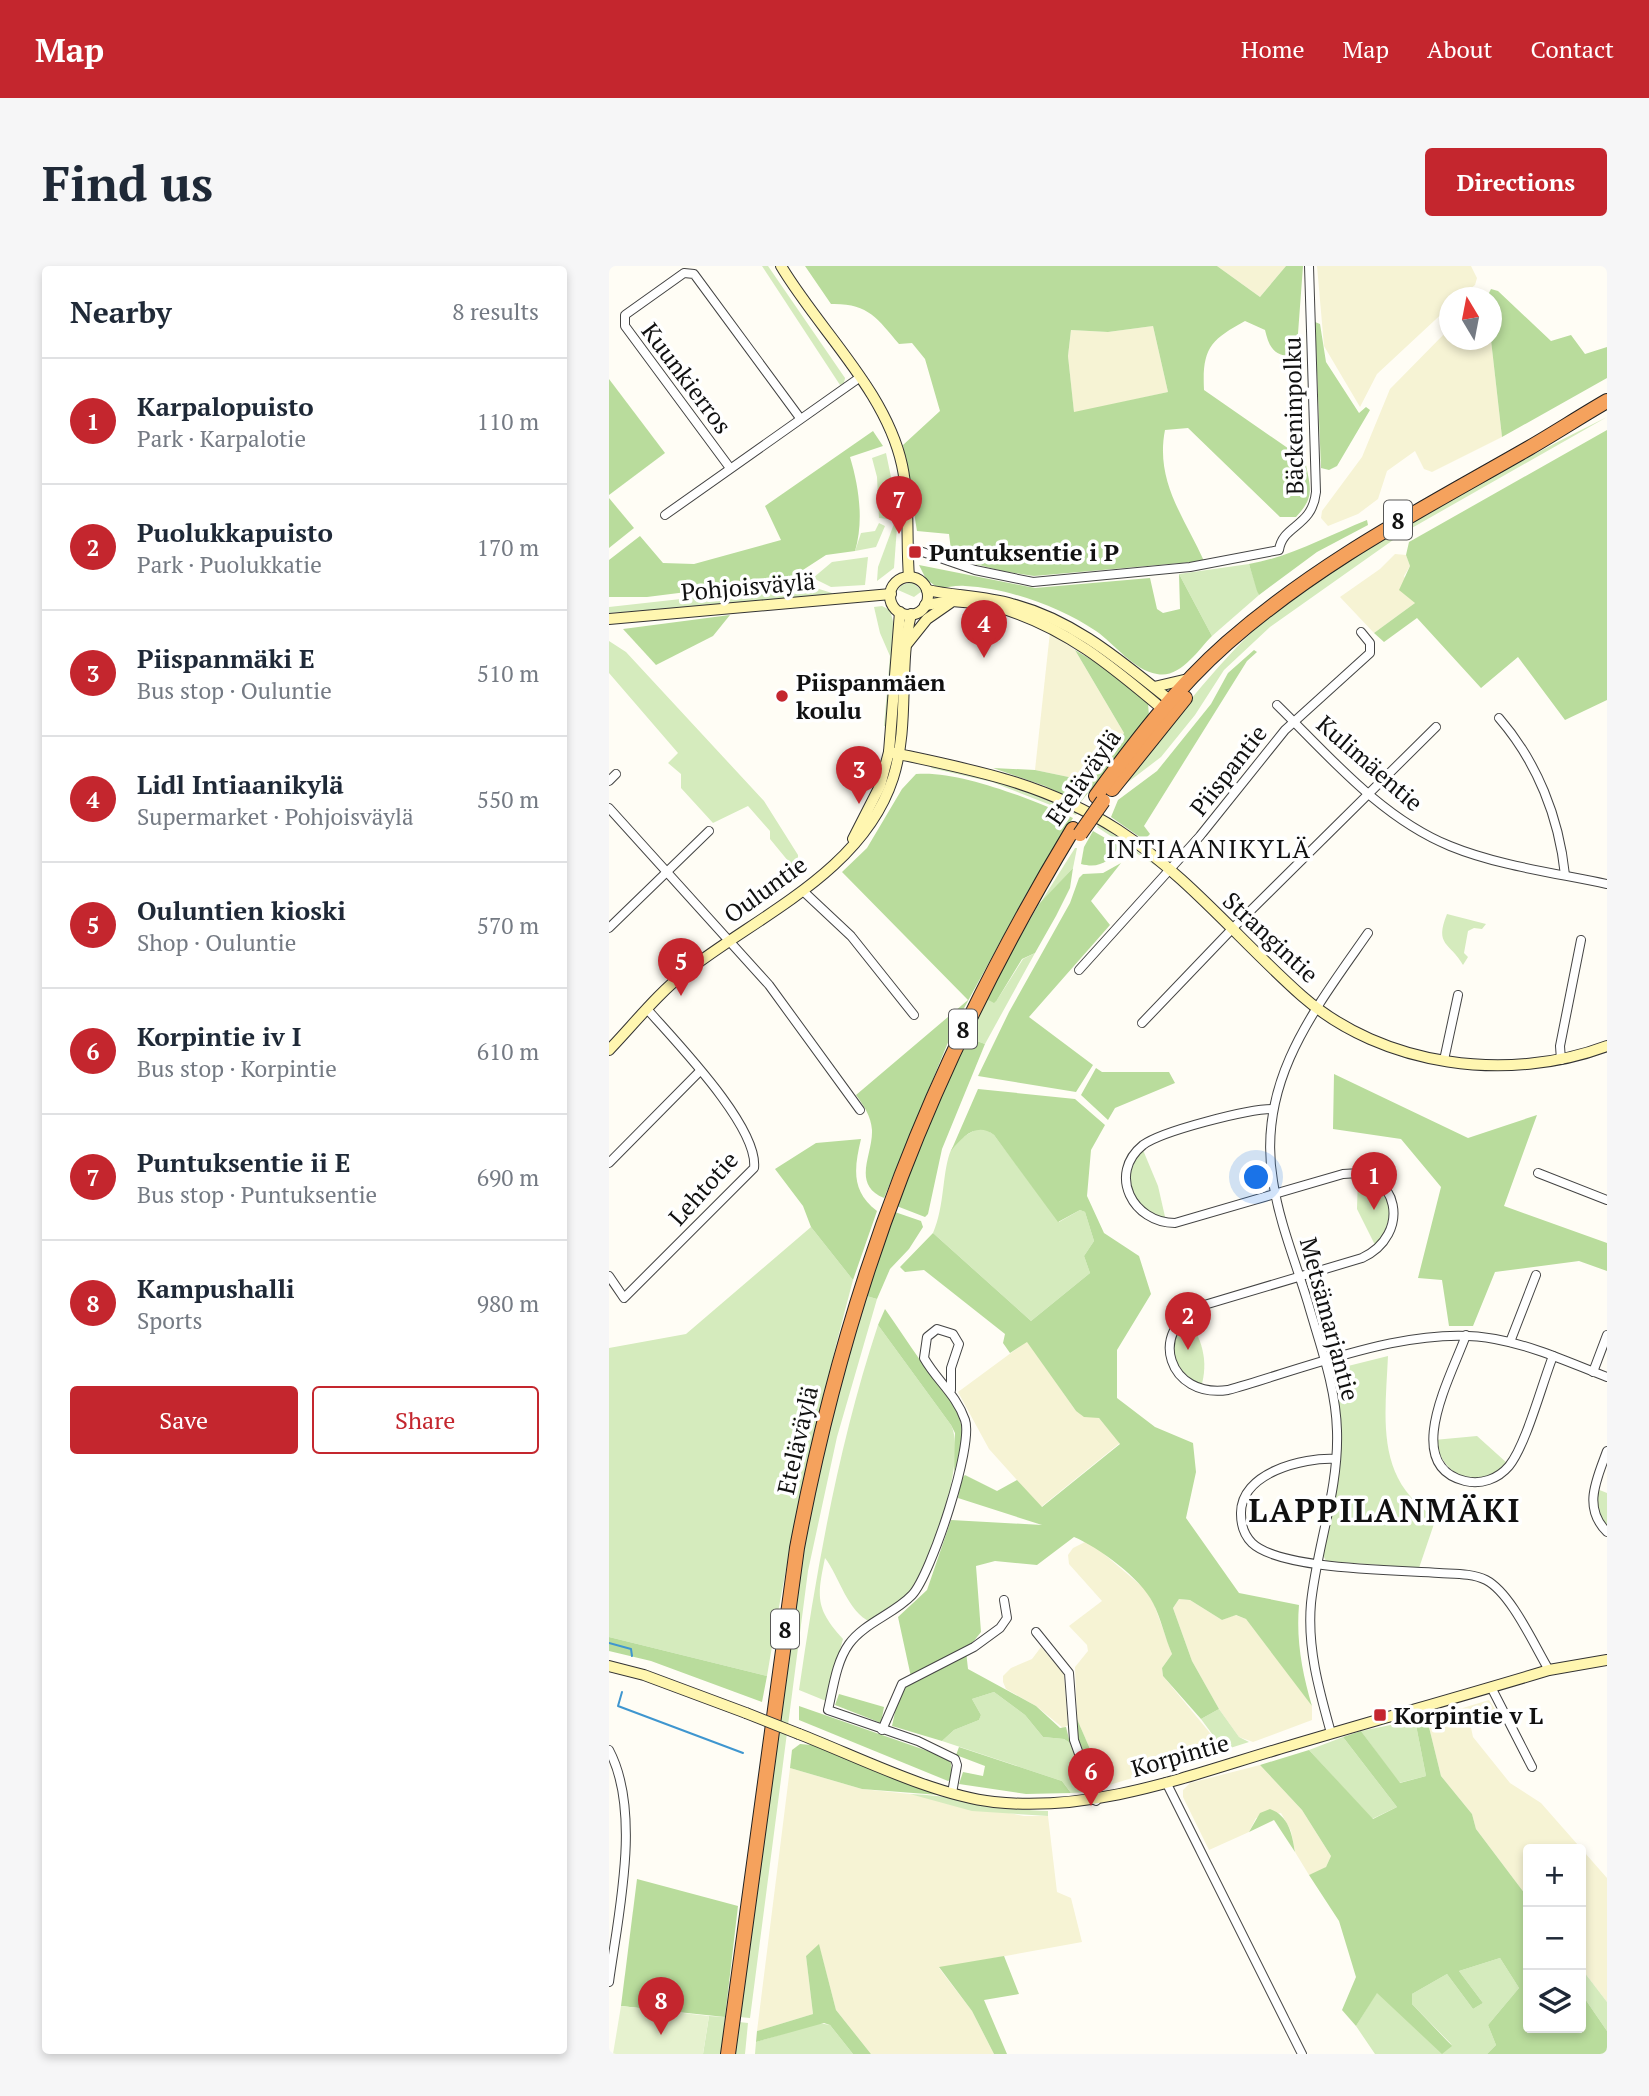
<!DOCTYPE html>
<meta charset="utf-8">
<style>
body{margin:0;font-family:"PT Serif",serif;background:#f6f6f7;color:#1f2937}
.controls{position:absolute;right:21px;bottom:21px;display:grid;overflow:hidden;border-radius:7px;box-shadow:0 4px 10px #0003}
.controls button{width:63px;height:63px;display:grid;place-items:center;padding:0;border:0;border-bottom:2px solid #e0e1e3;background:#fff;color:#1f2937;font:35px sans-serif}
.compass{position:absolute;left:830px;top:21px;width:63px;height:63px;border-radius:50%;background:#fff;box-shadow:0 4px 10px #0003;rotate:350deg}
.you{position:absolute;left:648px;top:912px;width:24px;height:24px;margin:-18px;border:5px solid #fff;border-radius:50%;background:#1a73e8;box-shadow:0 0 0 10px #1a73e833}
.badge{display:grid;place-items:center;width:46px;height:46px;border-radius:50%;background:#c4262e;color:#fff;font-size:23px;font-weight:700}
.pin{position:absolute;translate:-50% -58px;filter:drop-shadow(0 2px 4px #0008)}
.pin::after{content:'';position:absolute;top:37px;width:24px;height:21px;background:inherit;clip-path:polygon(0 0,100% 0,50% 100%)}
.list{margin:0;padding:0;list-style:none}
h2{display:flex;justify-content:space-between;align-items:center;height:91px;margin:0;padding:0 28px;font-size:30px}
h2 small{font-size:23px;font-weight:400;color:#747a83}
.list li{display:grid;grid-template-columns:46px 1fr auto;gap:21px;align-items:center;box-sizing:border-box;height:126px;padding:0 28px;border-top:2px solid #e0e1e3}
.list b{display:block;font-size:26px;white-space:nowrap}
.list p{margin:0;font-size:23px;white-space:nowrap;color:#747a83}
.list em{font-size:23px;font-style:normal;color:#747a83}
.actions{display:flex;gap:14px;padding:21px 28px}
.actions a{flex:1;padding:16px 0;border:2px solid #c4262e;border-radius:7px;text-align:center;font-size:24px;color:#c4262e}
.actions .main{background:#c4262e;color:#fff}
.icon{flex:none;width:38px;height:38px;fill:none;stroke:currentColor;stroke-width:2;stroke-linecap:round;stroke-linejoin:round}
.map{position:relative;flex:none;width:998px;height:1788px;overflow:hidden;border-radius:7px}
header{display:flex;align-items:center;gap:42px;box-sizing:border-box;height:98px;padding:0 35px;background:#c4262e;color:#fff}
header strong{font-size:33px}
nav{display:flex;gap:38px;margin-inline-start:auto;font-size:24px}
.intro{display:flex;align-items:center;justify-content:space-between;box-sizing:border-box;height:168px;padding:0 42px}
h1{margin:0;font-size:49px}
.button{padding:18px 32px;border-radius:7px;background:#c4262e;color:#fff;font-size:24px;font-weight:700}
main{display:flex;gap:42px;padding:0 42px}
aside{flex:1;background:#fff;border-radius:7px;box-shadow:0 4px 10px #0003}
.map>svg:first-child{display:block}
.farmland{fill:#f6f3d4}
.green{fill:#d5ebbd}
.forest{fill:#b9dc9c;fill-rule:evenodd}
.pitch{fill:#e6f2cf}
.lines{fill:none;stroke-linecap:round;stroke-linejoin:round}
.stream{stroke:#3f96cf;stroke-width:2}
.street-casing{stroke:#444;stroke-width:10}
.secondary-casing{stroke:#333;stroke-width:12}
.highway-casing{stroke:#222;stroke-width:16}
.street{stroke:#fff;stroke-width:8}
.secondary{stroke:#fff6b0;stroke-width:10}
.highway{stroke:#f5a25d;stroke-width:14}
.secondary-bridge-casing{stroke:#333;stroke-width:12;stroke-linecap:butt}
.highway-bridge-casing{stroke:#222;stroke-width:16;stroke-linecap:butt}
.secondary-bridge{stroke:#fff6b0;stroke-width:10}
.highway-bridge{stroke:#f5a25d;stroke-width:14}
.poi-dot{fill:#c4262e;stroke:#fff;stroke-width:2.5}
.labels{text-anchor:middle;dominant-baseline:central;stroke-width:7;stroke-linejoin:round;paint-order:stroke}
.shield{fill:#fff;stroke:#585858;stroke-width:2}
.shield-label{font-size:23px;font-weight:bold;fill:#111}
.street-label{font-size:24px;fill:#111;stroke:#fff}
.poi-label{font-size:24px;font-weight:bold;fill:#111;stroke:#fff;text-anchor:start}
.neighbourhood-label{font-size:26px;letter-spacing:2px;fill:#111;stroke:#fff}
.district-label{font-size:32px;font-weight:bold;letter-spacing:2px;fill:#111;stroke:#fff}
</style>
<header>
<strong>Map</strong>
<nav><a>Home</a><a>Map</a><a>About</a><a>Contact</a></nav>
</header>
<div class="intro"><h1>Find us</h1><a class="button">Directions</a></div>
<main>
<aside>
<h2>Nearby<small>8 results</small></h2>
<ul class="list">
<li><span class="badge">1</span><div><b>Karpalopuisto</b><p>Park · Karpalotie</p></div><em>110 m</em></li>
<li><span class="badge">2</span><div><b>Puolukkapuisto</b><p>Park · Puolukkatie</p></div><em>170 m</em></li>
<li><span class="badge">3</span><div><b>Piispanmäki E</b><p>Bus stop · Ouluntie</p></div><em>510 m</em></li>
<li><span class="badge">4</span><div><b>Lidl Intiaanikylä</b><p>Supermarket · Pohjoisväylä</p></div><em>550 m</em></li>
<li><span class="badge">5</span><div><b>Ouluntien kioski</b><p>Shop · Ouluntie</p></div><em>570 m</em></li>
<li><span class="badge">6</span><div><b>Korpintie iv I</b><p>Bus stop · Korpintie</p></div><em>610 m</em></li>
<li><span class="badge">7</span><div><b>Puntuksentie ii E</b><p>Bus stop · Puntuksentie</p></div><em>690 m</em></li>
<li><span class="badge">8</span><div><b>Kampushalli</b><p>Sports</p></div><em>980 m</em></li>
</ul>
<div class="actions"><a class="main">Save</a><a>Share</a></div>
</aside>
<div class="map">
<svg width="998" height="1788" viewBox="0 0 998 1788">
<rect width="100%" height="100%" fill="#fffdf5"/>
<g class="farmland">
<polygon points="608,0 677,0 651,31"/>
<polygon points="708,0 862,0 868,12 866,19 851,31 841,32 840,41 768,108 751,141 715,80"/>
<polygon points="544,60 559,126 465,147 459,90 462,64 499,66"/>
<polygon points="840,63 841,74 882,74 893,171 823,206 815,203 806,185 778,205 769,233 749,248 719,260 712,252 713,245 753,191 781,123"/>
<polygon points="786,288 797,289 801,300 795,310 806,337 765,367 731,331 771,303"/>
<polygon points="441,366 466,384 515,467 474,514 426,504"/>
<polygon points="418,1075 467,1145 490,1152 511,1177 432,1241 380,1183 349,1126"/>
<polygon points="476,1276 482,1277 536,1323 545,1338 563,1388 553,1402 554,1410 615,1484 497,1520 468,1453 466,1401 479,1385 478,1379 460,1360 493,1335 460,1298 459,1289 464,1282"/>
<polygon points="570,1333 581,1334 613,1354 626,1349 637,1353 697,1431 703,1440 703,1454 644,1476 630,1471 610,1443 583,1395 564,1342"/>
<polygon points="432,1381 455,1408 459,1459 454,1462 427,1440 397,1423 394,1416 394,1410 402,1402 423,1393"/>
<polygon points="880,1434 886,1443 863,1451 861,1457 864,1471 901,1517 932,1537 998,1612 998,1736 972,1702 972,1583 919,1583 919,1632 867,1563 863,1548 832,1510 818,1453"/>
<polygon points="651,1499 693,1544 722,1590 717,1601 708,1607 700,1609 686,1586 682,1565 672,1547 647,1552 640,1566 600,1584 574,1531 574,1524 581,1517"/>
<polygon points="181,1502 253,1523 301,1528 415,1550 439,1550 448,1626 462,1632 473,1676 330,1702 363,1745 385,1788 262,1788 227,1744 210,1679 197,1690 204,1748 148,1765"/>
</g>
<g class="green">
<polygon points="153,0 159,0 236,112 235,117 231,119"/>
<path d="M998,151L794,267L661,361L615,404L586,449L552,491L514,520C560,460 606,398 663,347C710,306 765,276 819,246C878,213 937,181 998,151Z"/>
<polygon points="277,187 282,211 279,253 270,252 268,211 263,192"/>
<polygon points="289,247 285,302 268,315 269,301"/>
<polygon points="270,257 276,260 267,281 246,285 252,267 266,265"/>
<polygon points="259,291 256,319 222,321 204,312 223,296"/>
<polygon points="640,298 650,329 603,370 570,308"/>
<polygon points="303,316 313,325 305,331 289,324 293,319"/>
<polygon points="197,319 223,327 222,330 0,347 0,341"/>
<polygon points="273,340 281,344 285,359 279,461 275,460 281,390 271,367 265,341"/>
<polygon points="0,375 17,386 155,535 189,589 189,607 161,573 161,565 139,540 104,557 72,522 72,508 59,497 69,487 0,407"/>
<polygon points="323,499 385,512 469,545 467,549 383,516 322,502"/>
<polygon points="490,557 550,602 488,561"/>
<polygon points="466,582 468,582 464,602 430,639"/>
<path d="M838,648L877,658L873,663L865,662L859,665L855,687L859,691L854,699C841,676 825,680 838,648Z"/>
<polygon points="426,687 376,778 357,771 376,732 388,734 414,693"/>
<path d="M368,863H377L385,869L450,956L471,944L476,946L485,975L475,990L481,1007L422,1055L324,967C336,940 333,905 342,884C347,874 359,868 368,863Z"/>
<path d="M534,884L549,920L557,955C522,947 509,911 534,884Z"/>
<path d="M749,910C787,926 787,949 767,981L748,943Z"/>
<path d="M202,961L244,1014C209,1145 180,1276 158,1410L0,1371V1082L77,1068Z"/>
<polygon points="254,1029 268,1033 228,1171 199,1305 141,1752 130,1751 190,1306 217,1171"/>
<path d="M577,1050C593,1072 600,1095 592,1121C559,1104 558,1078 577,1050Z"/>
<path d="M269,1059L342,1159C358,1191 324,1294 304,1322C293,1336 276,1346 262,1356C239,1347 230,1310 216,1292C208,1331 206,1342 234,1373L217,1435L190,1424C208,1300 230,1177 269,1059Z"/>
<path d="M779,1090C776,1154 766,1214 827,1252L810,1302L717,1295L714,1289C725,1226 737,1168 723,1104Z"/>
<path d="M868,1170L898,1197C869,1228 835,1211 825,1174Z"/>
<path d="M988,1223L998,1227V1263C989,1251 986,1238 988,1223Z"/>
<polygon points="385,1426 416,1449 434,1471 455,1473 461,1477 480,1526 462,1527 453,1515 333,1475 345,1464 370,1454 372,1449 363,1433"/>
<polygon points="610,1443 630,1471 640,1476 615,1484 592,1453"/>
<polygon points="806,1454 817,1510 790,1517 752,1465"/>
<polygon points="734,1471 788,1541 763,1553 700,1484"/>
<path d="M301,1528C347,1529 392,1544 439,1545V1550L363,1545Z"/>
<polygon points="891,1692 910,1722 879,1759 887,1779 878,1788 766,1788 747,1760 768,1726 843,1779 803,1738 803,1728 838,1708 864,1743 874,1737 850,1705"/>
<polygon points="972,1702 998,1736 998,1765 972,1727"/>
<polygon points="100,1750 116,1751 112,1788 94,1788"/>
<polygon points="130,1756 139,1757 136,1788 125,1788"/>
<polygon points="210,1757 221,1759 244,1788 146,1788 147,1776"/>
</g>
<g class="forest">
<path d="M196,0H608L651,31L677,0H694L688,81L684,90C665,91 660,81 656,64L636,55C601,74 593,83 595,124L696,194C701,221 707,230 687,251H671L579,162L556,164C546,215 575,251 595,295L425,310L393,305L343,292L340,268L308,265L294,179L331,145L316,93L303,77L290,78C268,52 259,37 222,38ZM544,60L559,126L465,146L459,90L462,64L499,66Z"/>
<polygon points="882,23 889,25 942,75 962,69 976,88 998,81 998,112 893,171 882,74 883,32 878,31"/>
<polygon points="706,56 711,58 717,96 750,147 757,141 761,144 728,200 720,204 712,202"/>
<polygon points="0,113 56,187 0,229"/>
<polygon points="998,164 998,434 956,454 909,391 872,422 808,352 775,376 765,367 806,337 790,324 801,300 797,289 800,276"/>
<path d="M264,165L274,180L241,191C250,221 255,255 246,285L217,289L180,313L38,331H0V294L31,270L54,297L85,298L172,274L156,240Z"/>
<polygon points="0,232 25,262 0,282"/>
<path d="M758,254L759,259L708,286L650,329L648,325L640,298C681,291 718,270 758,254Z"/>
<path d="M310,299L426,322L541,312L548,343L554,347L571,343L570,308L603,370C589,384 571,413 548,408C524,404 506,378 487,365C451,341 399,322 356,320C347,319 339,322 329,322L317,313Z"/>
<polygon points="121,349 104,370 47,399 14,363"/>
<polygon points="466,384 493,400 539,437 540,450 471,537 436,520 384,502 426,504 474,514 515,467"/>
<polygon points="645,384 648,386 638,395 535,560 541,568 535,574 502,551 509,534 548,505 602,438 619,407"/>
<path d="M307,508C351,504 424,534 464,552L416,630L347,757L275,932C242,918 264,889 263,864C262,850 255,840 247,829L359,734L233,606L258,582L293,523Z"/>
<path d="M484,565L510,580C501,595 491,603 472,598L475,581Z"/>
<polygon points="512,597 482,635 501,659 420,751 484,799 467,826 369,810 400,746 461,637 470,612 474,608 494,607"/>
<polygon points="464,602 461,622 447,650 426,687 413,693 388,734 385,737 376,732 430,638"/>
<polygon points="357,771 376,778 333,883 319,948 316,951 285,939"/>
<polygon points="487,802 493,806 560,806 566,817 506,842 499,854 472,829"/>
<polygon points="725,808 859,872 928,849 895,940 998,977 998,1005 970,995 886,1006 864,1060 840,1060 833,1014 809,1012 832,921 792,873 724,863"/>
<path d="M369,823L466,833L496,859L482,884L478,930L495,967L530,990L542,1028L508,1084V1132L546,1161L584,1177L587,1206L577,1252L630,1327L690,1339C687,1374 693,1406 703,1440L637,1353L627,1349L613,1354L581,1334L570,1333L564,1342L583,1395L610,1443L592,1453L554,1410L553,1402L563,1388C556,1372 552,1352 544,1337C532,1312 489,1281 465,1271L428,1299L386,1295L367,1300L372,1366L357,1385L359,1403L427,1440L451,1462L457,1461L461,1477L455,1473L434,1471L416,1449L385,1426L363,1433L372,1449L370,1454L345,1464L333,1475L283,1460L290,1428L302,1411L289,1351L318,1324L342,1254L433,1259L349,1232L352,1213L356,1209L388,1225L408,1214L433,1241L511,1178L490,1152L475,1151L467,1145L418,1076L401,1087L394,1077L396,1068L315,1004L296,1006L291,1001L324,967L422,1055L481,1007L475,990L485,975L476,946L471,944L449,956L385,869C368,856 354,870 342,885Z"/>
<path d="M252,873C245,903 242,925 268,945L244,1014L202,961L194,940L166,903L207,877Z"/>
<polygon points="283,945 312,955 314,961 300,983 281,1003 268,1033 254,1029"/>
<path d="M276,1043C288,1060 299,1077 311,1094C341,1134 367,1151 345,1206L346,1167L342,1159L269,1059Z"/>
<polygon points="0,1371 158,1410 153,1436 42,1395 0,1385"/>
<polygon points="230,1428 275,1441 272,1457 226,1439"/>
<polygon points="190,1440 336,1491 342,1497 343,1513 339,1515 190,1454"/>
<polygon points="468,1453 497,1520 489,1523 469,1472"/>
<polygon points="818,1453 832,1510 863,1548 867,1563 919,1632 919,1762 972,1762 972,1727 998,1765 998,1788 878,1788 887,1779 879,1759 910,1722 891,1692 850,1705 874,1737 864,1743 838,1708 803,1728 803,1738 843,1780 833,1788 768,1727 747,1760 733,1744 747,1711 730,1655 700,1609 717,1601 722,1590 693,1544 651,1499 700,1484 764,1553 788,1541 734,1471 752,1465 791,1517 817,1510 806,1454"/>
<polygon points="191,1478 203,1479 330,1529 253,1523 181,1502 183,1484"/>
<polygon points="350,1481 453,1515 462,1527 417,1528 350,1518 354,1506 374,1510 376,1500 347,1489"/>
<path d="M661,1543C680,1550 683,1568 686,1586L665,1554L640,1566L651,1547Z"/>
<polygon points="28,1613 129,1640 116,1751 12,1740"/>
<polygon points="210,1678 227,1744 262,1788 244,1788 221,1759 215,1757 147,1776 148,1765 204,1748 197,1690"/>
<polygon points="395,1690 410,1728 375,1734 398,1788 385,1788 363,1745 330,1701"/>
</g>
<polygon class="pitch" points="12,1740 100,1750 94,1788 4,1788"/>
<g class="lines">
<g class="stream">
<polyline points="0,1377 22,1383 23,1390"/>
<polyline points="13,1426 9,1440 134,1487"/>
</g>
<defs>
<g id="street">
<polyline points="121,202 16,60 16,49 75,7 85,8 191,152"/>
<polyline points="56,249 250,112"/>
<path d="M299,281L366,304L424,316L581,301L670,284C674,258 703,262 707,226L700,0"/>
<path d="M668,439C720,490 772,552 841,580C890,600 947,607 998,618"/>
<path d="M890,452C928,496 950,551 956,609"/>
<polyline points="0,515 7,508"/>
<polyline points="0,542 160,719 251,844"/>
<polyline points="194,625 242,670 305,749"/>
<polyline points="0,662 100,565"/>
<polyline points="470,704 591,570 676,464 761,387 761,377 752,366"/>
<polyline points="533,757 623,663 827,461"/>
<polyline points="835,794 849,729"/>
<polyline points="952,794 951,780 972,674"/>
<path d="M663,843C639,843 553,865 534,879C498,908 524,957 566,957L734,908C791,901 803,969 753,992L592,1040C537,1065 560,1133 619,1124C698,1102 805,1057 886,1073C925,1080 961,1097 998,1111"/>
<polyline points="0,897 91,805"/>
<polyline points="929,907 998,934"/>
<path d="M0,1010L15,1032L145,902C150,861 66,775 38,743"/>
<path d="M857,1069C844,1107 791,1199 856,1215C872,1219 889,1213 900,1200C917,1179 933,1118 944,1090"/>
<polyline points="901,1076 927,1009"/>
<polyline points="984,1106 998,1069"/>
<path d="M342,1124V1102L350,1078L344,1068L328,1063L318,1071L315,1092C328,1115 347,1128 356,1154C365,1179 322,1309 303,1329C285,1348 255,1357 240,1378C227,1396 224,1423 219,1444L309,1475L346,1493L348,1499L343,1527"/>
<path d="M998,1185C988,1213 973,1241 998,1266"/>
<path d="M727,1193C694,1191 631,1207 632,1248C632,1259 636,1270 643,1277C671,1304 789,1304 830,1307C844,1308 863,1307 877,1314C902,1327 925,1379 940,1404"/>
<polyline points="427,1366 460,1407 465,1474 487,1535"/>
<polyline points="882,1421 923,1501"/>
<polyline points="273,1464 293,1418 365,1381 391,1362 398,1352 395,1334"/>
<path d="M722,1467C710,1424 698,1382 702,1337C708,1280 730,1223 728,1165C727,1121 711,1079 699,1037C687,997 670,956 664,915C647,816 706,743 759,667"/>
<path d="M0,1484C33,1546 9,1649 0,1716"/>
<polyline points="557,1516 693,1788"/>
</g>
<g id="secondary">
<path d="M172,0C210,64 277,125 293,199C301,236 297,274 300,311"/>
<circle cx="300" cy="330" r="19"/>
<path d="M318,324C346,330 375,330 403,338C468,355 515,398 567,439"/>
<polyline points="316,339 343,335 366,337"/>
<path d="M388,341C456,360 505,402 557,446"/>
<polyline points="0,353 282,328"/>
<polyline points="298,378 318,353 341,337"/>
<polyline points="545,421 579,413"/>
<path d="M280,486C364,504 434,516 509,564C578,609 632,676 693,730C774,801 900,817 998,780"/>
<polyline points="244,573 271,520 280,486 291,346"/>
<path d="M0,784C25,758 49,727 78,705C150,649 254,605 284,512C301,458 289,402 302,348"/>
<polyline points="0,1400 35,1409 137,1447"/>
<path d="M190,1468C249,1491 324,1529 385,1536C487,1547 584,1508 680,1480C767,1454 854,1430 940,1404L998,1394"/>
</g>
<g id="highway">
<polyline points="503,523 576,432"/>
<path d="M487,530C526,476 567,422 618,377C713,294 812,244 920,182C946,167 972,150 998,135"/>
<path d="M119,1788L188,1282C238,1016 324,795 464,563"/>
</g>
</defs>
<use href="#street" class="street-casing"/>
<use href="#secondary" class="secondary-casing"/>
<use href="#highway" class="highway-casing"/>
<use href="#street" class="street"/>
<use href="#secondary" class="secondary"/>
<use href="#highway" class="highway"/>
<defs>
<polyline id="secondary-bridge" points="137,1447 190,1468"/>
<polyline id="highway-bridge" points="471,568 494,535"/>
</defs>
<use href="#secondary-bridge" class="secondary-bridge-casing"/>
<use href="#highway-bridge" class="highway-bridge-casing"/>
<use href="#secondary-bridge" class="secondary-bridge"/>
<use href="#highway-bridge" class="highway-bridge"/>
</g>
<g class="poi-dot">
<rect x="299" y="279" width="14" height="14" rx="3.5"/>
<circle cx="173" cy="430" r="7"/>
<rect x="764" y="1442" width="14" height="14" rx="3.5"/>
</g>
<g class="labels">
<g class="shield">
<rect x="775" y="234.5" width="28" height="39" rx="5"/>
<rect x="340" y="743.5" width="28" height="39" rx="5"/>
<rect x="162" y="1343.5" width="28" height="39" rx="5"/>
</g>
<g class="shield-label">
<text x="789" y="254">8</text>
<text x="354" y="763">8</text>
<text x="176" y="1363">8</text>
</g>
<g class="street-label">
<text transform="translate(78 112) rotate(53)">Kuunkierros</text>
<text transform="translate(684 150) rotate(-91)">Bäckeninpolku</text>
<text transform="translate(139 320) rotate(-5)">Pohjoisväylä</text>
<text transform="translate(761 497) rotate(41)">Kulimäentie</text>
<text transform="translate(619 504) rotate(-52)">Piispantie</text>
<text transform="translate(474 511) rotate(-55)">Eteläväylä</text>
<text transform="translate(156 623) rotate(-36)">Ouluntie</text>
<text transform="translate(662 671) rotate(43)">Strangintie</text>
<text transform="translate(94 922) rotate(-48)">Lehtotie</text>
<text transform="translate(721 1053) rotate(75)">Metsämarjantie</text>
<text transform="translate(188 1174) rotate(-77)">Eteläväylä</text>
<text transform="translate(571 1489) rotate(-16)">Korpintie</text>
</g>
<g class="poi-label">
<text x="320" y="286">Puntuksentie i P</text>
<text x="187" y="416">Piispanmäen<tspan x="187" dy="28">koulu</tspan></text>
<text x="785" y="1449">Korpintie v L</text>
</g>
<g class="neighbourhood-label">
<text x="600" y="582">INTIAANIKYLÄ</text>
</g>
<g class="district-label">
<text x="776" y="1244">LAPPILANMÄKI</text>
</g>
</g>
</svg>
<div class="controls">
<button>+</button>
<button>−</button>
<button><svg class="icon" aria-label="layers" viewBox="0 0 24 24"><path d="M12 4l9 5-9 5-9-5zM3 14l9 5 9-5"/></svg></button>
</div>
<svg class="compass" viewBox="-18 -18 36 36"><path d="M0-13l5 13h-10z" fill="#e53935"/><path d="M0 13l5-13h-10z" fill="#747a83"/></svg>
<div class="you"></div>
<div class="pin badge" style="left:765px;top:944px">1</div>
<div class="pin badge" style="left:579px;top:1084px">2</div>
<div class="pin badge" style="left:250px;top:538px">3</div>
<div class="pin badge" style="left:375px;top:392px">4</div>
<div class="pin badge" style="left:72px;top:730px">5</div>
<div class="pin badge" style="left:482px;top:1540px">6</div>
<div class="pin badge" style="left:290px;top:268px">7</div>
<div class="pin badge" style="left:52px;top:1769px">8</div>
</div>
</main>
